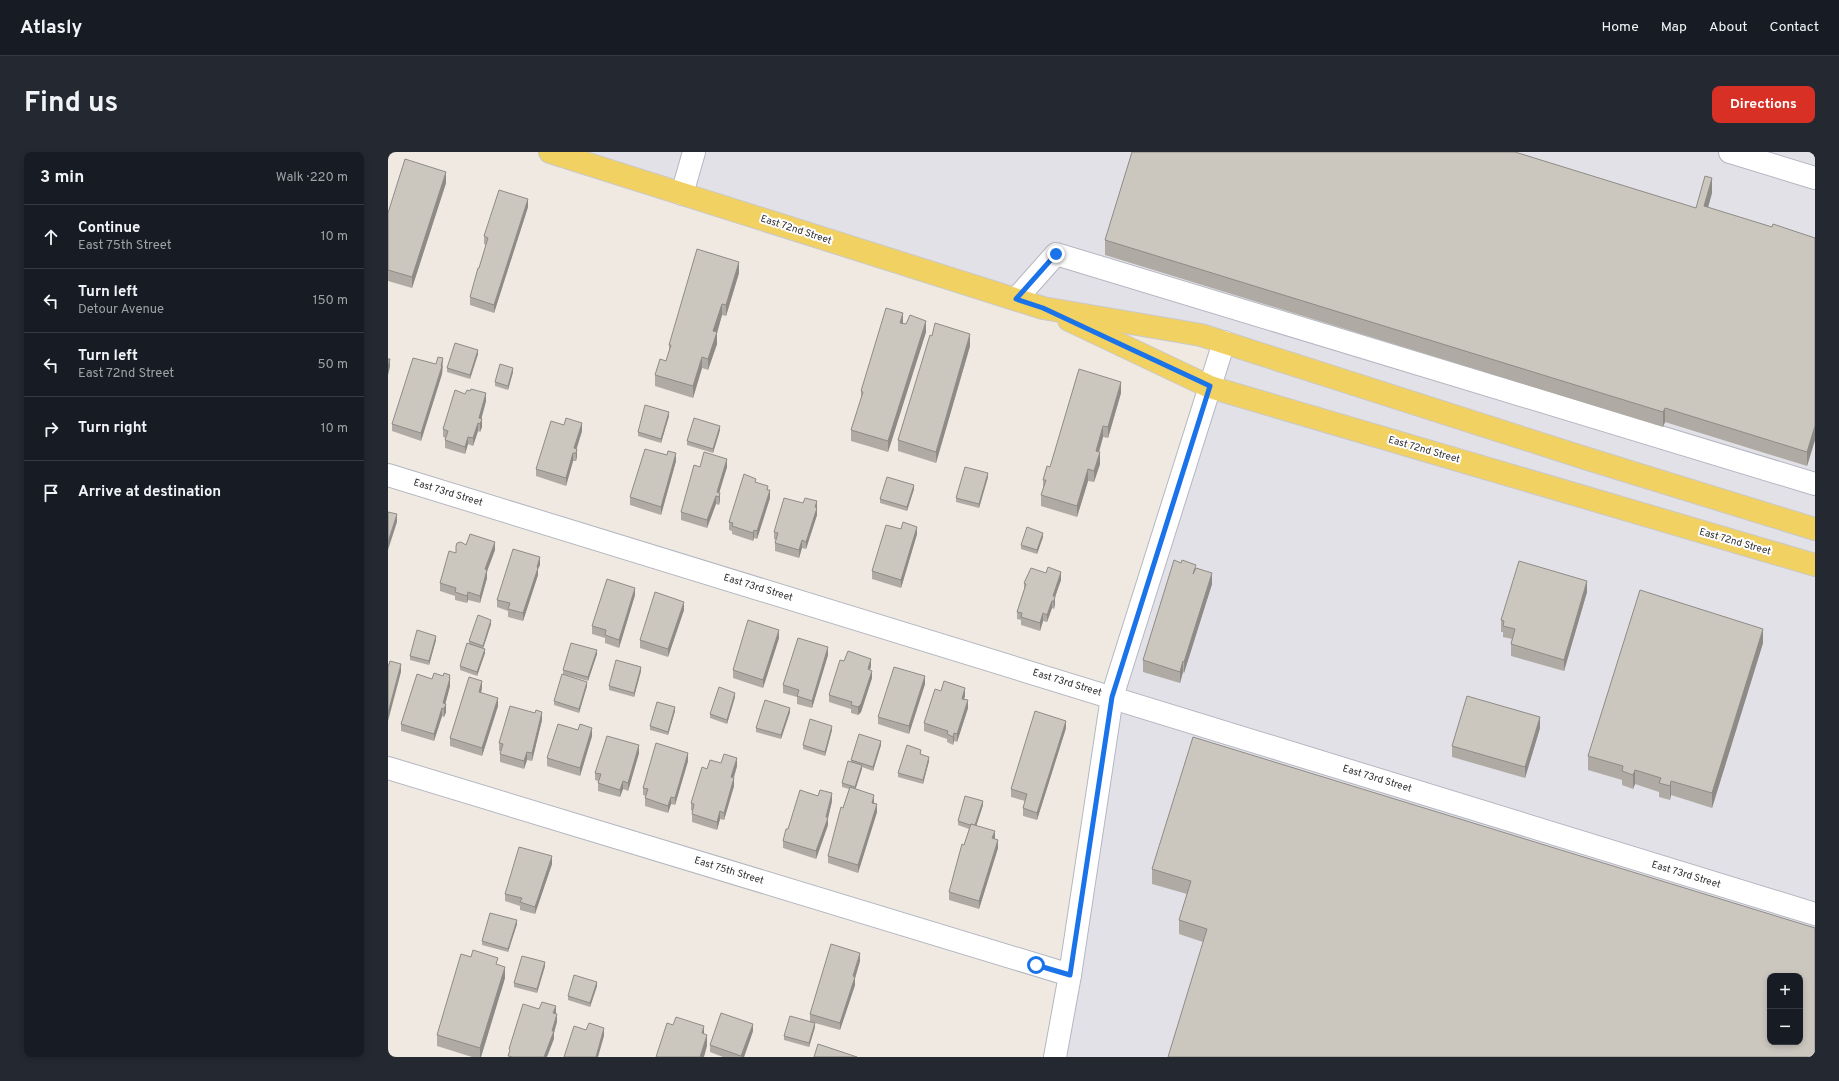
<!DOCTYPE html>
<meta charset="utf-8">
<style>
body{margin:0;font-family:Overpass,sans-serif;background:#242831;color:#f1f3f6}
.controls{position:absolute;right:12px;bottom:12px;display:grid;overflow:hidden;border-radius:8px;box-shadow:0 2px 6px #0003}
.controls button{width:36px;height:36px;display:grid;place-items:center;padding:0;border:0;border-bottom:1px solid #363941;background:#171b24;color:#f1f3f6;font:20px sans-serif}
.stop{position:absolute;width:12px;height:12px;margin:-9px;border:3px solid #1a73e8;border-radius:50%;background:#fff}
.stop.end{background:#1a73e8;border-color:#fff;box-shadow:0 1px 4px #0008}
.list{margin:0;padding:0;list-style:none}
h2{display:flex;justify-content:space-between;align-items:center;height:52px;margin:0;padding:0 16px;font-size:17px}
h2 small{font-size:13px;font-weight:400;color:#9ea1a6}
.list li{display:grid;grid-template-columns:26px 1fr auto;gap:12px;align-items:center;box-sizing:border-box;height:64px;padding:0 16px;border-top:1px solid #363941}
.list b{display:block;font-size:15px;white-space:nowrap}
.list p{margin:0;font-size:13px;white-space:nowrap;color:#9ea1a6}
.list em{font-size:13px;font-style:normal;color:#9ea1a6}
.icon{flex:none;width:22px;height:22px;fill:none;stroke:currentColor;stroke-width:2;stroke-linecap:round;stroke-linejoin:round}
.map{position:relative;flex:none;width:1427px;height:905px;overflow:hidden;border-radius:8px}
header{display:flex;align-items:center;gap:24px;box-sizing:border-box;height:56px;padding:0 20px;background:#171b24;border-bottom:1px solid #363941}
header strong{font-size:19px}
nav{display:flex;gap:22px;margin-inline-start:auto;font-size:14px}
.intro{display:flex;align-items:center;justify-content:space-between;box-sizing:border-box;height:96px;padding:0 24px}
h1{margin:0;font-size:28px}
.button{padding:10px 18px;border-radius:8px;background:#d93025;color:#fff;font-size:14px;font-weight:700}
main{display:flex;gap:24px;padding:0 24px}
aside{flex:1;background:#171b24;border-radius:8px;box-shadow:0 2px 6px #0003}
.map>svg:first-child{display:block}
.industrial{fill:#e3e1e8;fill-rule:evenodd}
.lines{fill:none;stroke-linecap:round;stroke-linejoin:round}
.minor-casing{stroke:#b4b7c1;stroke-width:24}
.major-casing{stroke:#c9c9c9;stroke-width:24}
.minor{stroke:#fff;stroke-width:22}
.major{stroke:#f2d163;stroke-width:22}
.wall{fill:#afaba4}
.shaded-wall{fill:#8e8b86}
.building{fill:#cbc7bf;stroke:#8e8b86;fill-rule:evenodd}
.route{stroke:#1a73e8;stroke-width:5}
.labels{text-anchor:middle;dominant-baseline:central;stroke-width:4;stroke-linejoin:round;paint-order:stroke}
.street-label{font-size:10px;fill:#2e2e2e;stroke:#fff}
</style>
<header>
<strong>Atlasly</strong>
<nav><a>Home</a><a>Map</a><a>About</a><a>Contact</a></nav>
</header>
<div class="intro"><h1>Find us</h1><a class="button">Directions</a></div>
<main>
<aside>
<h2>3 min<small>Walk · 220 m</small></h2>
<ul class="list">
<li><svg class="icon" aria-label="ahead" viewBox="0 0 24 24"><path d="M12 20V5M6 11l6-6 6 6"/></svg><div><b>Continue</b><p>East 75th Street</p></div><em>10 m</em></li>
<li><svg class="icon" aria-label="left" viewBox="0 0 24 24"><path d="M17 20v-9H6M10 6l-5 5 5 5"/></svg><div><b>Turn left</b><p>Detour Avenue</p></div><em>150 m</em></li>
<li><svg class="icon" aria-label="left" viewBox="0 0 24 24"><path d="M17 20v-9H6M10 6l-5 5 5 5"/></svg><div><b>Turn left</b><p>East 72nd Street</p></div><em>50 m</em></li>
<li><svg class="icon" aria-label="right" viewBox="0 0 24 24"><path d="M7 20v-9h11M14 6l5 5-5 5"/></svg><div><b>Turn right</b></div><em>10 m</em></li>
<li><svg class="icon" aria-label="arrive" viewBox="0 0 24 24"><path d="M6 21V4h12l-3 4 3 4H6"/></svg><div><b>Arrive at destination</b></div></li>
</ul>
</aside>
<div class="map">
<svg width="1427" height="905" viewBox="0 0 1427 905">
<rect width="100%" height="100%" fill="#efe9e1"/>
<path class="industrial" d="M162,0H1427V905H667L724,545L836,190L672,164ZM1382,824H1412V890H1382Z"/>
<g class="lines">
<defs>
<g id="minor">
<polyline points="1342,0 1427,26"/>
<polyline points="294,42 306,0"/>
<polyline points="628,147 668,102 1427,332"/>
<polyline points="0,323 1427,762"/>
<polyline points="0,616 682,823"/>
<polyline points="667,905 682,823 724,545 836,190"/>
</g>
<g id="major">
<polyline points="162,0 655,156 813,183 1200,307 1427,377"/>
<polyline points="681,168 822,235 1427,413"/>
</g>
</defs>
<use href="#minor" class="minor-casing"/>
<use href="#major" class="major-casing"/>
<use href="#minor" class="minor"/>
<use href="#major" class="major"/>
</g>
<g class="wall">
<polygon points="58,31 24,136 0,129 0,61"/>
<polygon points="1324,41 1320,56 1384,75 1427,86 1427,288 1419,314 1277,270 1275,275 717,103 717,88 1308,56"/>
<polygon points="140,55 106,161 82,153 82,145 98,93 96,92 96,84"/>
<polygon points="351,121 338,164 334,163 329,181 329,192 320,218 314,216 305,246 267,234 267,223 278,209 281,199 281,193"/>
<polygon points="515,172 538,180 500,300 463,289 463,278 473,247 473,239"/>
<polygon points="544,184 582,194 548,311 510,299 510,288"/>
<polygon points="90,202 82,227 59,220 59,216"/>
<polygon points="48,212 55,214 54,222 33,289 4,279 4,272"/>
<polygon points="125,220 120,238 107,234 107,230"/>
<polygon points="733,241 720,286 715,285 711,300 712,312 706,330 700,329 689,365 653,354 653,343 655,337 655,328 662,315"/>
<polygon points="98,249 93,267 94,275 92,280 90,279 85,294 80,292 77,302 57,296 57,288 58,286 55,285 55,277"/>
<polygon points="281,264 273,291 250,284 250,280"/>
<polygon points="332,278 325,301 299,293 299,289"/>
<polygon points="194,279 189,296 189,304 188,309 185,309 178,334 148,324 148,317"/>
<polygon points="288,309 273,363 242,353 242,345"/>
<polygon points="312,315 339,315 331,340 332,348 331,353 328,352 319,376 293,368 293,360"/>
<polygon points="600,325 591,356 568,350 568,346"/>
<polygon points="368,330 380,338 382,346 369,387 366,386 365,389 344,382 344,379 341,378 341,370"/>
<polygon points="526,337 519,359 492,351 492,347"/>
<polygon points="429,349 429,363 418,397 414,396 411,406 387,399 387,391 388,388 386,387 386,380 415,351"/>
<polygon points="529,382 513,436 484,427 484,419"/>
<polygon points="655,385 649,402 633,397 633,393"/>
<polygon points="78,393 107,398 99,418 99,426 92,451 80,448 79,451 67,448 67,444 52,439 52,431 68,401 68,394"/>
<polygon points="152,413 150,417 150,423 135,469 120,465 120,459 109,455 109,448"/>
<polygon points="808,417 824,432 796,521 795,520 792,531 755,520 755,508"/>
<polygon points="673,428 667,445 667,452 666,457 664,456 659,470 655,469 652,479 633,473 633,468 629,467 629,460 636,439 636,431"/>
<polygon points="1199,440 1176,519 1123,504 1123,492 1124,487 1115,485 1115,480 1113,480 1113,468"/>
<polygon points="247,443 231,496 217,491 217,486 204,482 204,474"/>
<polygon points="296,458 280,505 252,496 252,488"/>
<polygon points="103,472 95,496 97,501 89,524 72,518 72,514 81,492 81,489"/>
<polygon points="391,486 375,536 345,526 345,518"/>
<polygon points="48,488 41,513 22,508 22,504"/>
<polygon points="1375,491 1324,656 1283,643 1282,648 1271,645 1271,640 1247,632 1245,637 1234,633 1234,628 1200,618 1200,604"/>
<polygon points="209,502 200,529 175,522 175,518"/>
<polygon points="440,503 424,556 409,552 409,545 395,541 395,533"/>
<polygon points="456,509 483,514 482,518 484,526 473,560 470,563 463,561 463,557 441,550 441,543"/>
<polygon points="253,519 246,545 221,538 221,534"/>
<polygon points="62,526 62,534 57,552 58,560 56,565 54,564 46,589 13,579 13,572 44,527"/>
<polygon points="537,532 521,582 490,572 490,565"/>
<polygon points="199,534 191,561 166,553 166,549"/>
<polygon points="94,536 93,541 110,554 94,604 62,594 62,586"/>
<polygon points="553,539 577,544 576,547 580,556 569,590 566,589 565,593 559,590 559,587 536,579 536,571"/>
<polygon points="347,545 339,572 322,566 322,562"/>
<polygon points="287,559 280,583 262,578 262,574"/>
<polygon points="402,560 393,587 368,580 368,576"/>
<polygon points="154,568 144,609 139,608 136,617 112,610 112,602 113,599 111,599 111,591"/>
<polygon points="678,576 649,668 635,664 635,656 637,649 623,645 623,637"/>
<polygon points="1152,576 1137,626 1064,605 1064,594"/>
<polygon points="444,578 437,604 415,597 415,593"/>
<polygon points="204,584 192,624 159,614 159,606"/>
<polygon points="493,593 485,619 474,615 467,637 486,650 489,660 470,721 440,711 440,704 461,637 454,635 454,631 463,609 463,608"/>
<polygon points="251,601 240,639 235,637 232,645 210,639 210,629 207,628 207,621"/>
<polygon points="533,602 533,603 541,609 535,632 510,625 510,621"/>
<polygon points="300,609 287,653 283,652 280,661 257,654 257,646 258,644 255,643 255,636"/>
<polygon points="333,611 349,614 346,626 346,634 336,668 332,667 329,678 304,670 304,659 303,658 303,651 319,617"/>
<polygon points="444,649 440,666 440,673 428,707 395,696 395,689 400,677"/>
<polygon points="595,653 588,674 607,687 610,696 591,757 561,748 561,740 581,677 570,673 570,669"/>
<polygon points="164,712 147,762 132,758 132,754 117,749 117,742"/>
<polygon points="764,717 1427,776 815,790 791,782 791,768 799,742 764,732"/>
<polygon points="129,772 120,800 94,793 94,789"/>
<polygon points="472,809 467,826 467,833 452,878 427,871 427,875 421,895 396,888 396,884 422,869 422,862"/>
<polygon points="110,813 117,826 93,905 84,905 49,894 49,883"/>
<polygon points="157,814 149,841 126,835 126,831"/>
<polygon points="209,834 202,855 180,848 180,844"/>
<polygon points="365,879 356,905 335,905 322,900 322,893"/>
</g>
<g class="shaded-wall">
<polygon points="58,20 58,31 24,136 24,125"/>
<polygon points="1324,26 1324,41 1316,69 1316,54"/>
<polygon points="140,47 140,55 106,161 106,153"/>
<polygon points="351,110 351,121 338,164 338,153"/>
<polygon points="334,152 334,163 329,181 329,192 320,218 320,207 325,179"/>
<polygon points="515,161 515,172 512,171"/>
<polygon points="538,169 538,180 500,300 500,289"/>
<polygon points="582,182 582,194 548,311 548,300"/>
<polygon points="90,198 90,202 82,227 82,223"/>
<polygon points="314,205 314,216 305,246 305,234"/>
<polygon points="55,206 54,222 33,289 33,281"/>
<polygon points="2,207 2,215 0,223 0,215"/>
<polygon points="125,216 125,220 120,238 120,234"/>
<polygon points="733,230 733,241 720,286 720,275"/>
<polygon points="98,241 98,249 92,272 91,266"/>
<polygon points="1277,256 1277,270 1275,275 1275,260"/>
<polygon points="281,260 281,264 273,291 273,287"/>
<polygon points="94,267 94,275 92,280 92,272"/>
<polygon points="90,271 90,279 85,294 85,286"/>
<polygon points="194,271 194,279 187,301 186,296"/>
<polygon points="332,274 332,278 325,301 325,297"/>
<polygon points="715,274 715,285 708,310 708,299"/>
<polygon points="1427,274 1427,288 1419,314 1419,300"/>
<polygon points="80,285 80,292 77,302 77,295"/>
<polygon points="189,297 189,304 188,309 188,301"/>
<polygon points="712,300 712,312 706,330 706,319"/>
<polygon points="185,301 185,309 178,334 178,326"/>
<polygon points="288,301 288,309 273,363 273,355"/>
<polygon points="339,307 339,315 330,345 329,340"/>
<polygon points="700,317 700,329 689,365 689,354"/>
<polygon points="600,321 600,325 591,356 591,352"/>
<polygon points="526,333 526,337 519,359 519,355"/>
<polygon points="382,338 382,346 369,387 369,379"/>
<polygon points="332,341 332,348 331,353 331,345"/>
<polygon points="328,344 328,352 319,376 319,368"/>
<polygon points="429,349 429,363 418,397 418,390"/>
<polygon points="9,362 9,370 0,398 0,390"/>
<polygon points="529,375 529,382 513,436 513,428"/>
<polygon points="366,378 366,386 365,389 365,381"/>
<polygon points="655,381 655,385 649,402 649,398"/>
<polygon points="414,388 414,396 411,406 411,398"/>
<polygon points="107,390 107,398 97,425 97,417"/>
<polygon points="152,405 152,413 150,417 150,423 135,469 135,461"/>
<polygon points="99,418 99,426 92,451 92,444"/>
<polygon points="673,420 673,428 667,445 667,452 666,457 665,444"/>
<polygon points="824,421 824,432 796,521 796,510"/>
<polygon points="1199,429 1199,440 1176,519 1176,508"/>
<polygon points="247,436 247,443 231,496 231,488"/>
<polygon points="80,440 80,448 79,451 79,444"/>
<polygon points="664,449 664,456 659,470 659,463"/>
<polygon points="296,450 296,458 280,505 280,497"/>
<polygon points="655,461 655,469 652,479 652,471"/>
<polygon points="103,468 103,472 95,497 95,494"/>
<polygon points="1375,477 1375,491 1324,656 1324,641"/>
<polygon points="391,478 391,486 375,536 375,528"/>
<polygon points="48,484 48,488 41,513 41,509"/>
<polygon points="440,495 440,503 424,556 424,549"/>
<polygon points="97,497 97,501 89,524 89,520"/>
<polygon points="209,498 209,502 200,529 200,525"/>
<polygon points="483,507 483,514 480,525 480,517"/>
<polygon points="795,509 795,520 792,531 792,520"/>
<polygon points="13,512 13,520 0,569 0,561"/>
<polygon points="253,515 253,519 246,545 246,541"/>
<polygon points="484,519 484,526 473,560 470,563 470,555"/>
<polygon points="62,523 62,529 62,526 62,534 56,557 55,551"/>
<polygon points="537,524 537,532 521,582 521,574"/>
<polygon points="94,529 94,536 91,548 91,540"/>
<polygon points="199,530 199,534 191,561 191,557"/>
<polygon points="577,536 577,544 574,554 574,547"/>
<polygon points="347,541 347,545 339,572 339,568"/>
<polygon points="110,546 110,554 94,604 94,596"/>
<polygon points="580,548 580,556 569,590 569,582"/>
<polygon points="58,552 58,560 56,565 56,557"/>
<polygon points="287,555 287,559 280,583 280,580"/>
<polygon points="54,556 54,564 46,589 46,582"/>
<polygon points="402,556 402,560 393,587 393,583"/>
<polygon points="154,560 154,568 144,609 144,601"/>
<polygon points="1152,565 1152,576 1137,626 1137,615"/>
<polygon points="678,569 678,576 649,668 649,661"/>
<polygon points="444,574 444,578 437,604 437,600"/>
<polygon points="204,576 204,584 192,624 192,616"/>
<polygon points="566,581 566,589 565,593 565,585"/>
<polygon points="493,589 493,593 485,619 485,615"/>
<polygon points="251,593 251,601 240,639 240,631"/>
<polygon points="139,600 139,608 136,617 136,609"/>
<polygon points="300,601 300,609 287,653 287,646"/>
<polygon points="541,605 541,609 535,632 535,628"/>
<polygon points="349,606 349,614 343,633 343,625"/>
<polygon points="474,613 474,617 467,639 467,635"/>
<polygon points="1247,618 1247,632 1245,637 1245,623"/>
<polygon points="346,626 346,634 336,668 336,661"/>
<polygon points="235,629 235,637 232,645 232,638"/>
<polygon points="1283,629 1283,643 1282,648 1282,634"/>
<polygon points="444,641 444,649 440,666 440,673 428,707 428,699 438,665"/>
<polygon points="486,643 486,650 484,658 484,651"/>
<polygon points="283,645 283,652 280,661 280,654"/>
<polygon points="595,649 595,653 587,678 587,674"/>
<polygon points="489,652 489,660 470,721 470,713"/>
<polygon points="332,659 332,667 329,678 329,670"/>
<polygon points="607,679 607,687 604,686"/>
<polygon points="610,688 610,696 591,757 591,749"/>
<polygon points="164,704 164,712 147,762 147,755"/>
<polygon points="129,768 129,772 120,800 120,797"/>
<polygon points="472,801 472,809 467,826 467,833 452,878 452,871"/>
<polygon points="157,810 157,814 149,841 149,837"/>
<polygon points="117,815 117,826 93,905 92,905 92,896"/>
<polygon points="209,830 209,834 202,855 202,851"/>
<polygon points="168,854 168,862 165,861"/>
<polygon points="169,862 169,870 166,881 166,887 159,905 156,905"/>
<polygon points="427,871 427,875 421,895 421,891"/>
<polygon points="365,872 365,879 356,905 353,905"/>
<polygon points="316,874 316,886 314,881"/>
<polygon points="216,876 216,884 210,905 208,905"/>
<polygon points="319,883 319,894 316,905 312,905"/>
</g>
<g class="building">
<polygon points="744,0 1127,0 1308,56 1317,24 1324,26 1316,54 1384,75 1385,72 1427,86 1427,274 1419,300 1277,256 1275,260 717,88"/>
<polygon points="17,7 58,20 24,125 0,118 0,61"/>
<polygon points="111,38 140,47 106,153 82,145 90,116 91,116 100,86 96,84"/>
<polygon points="309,97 351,110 338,153 334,152 325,179 329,180 320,207 314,205 305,234 267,223 272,207 278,209 283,193 281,193"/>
<polygon points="498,156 515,161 512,171 518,172 522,163 538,169 500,289 463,278 475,240 473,239"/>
<polygon points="547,171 582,182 548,300 510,288 542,183 544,184"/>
<polygon points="67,191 90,198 82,223 59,216"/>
<polygon points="50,205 55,206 53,214 54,214 33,281 4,272 25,206 48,212"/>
<polygon points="0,207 2,207 0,215"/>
<polygon points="112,212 125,216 120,234 107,230"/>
<polygon points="691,217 733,230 720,275 715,274 708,299 712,300 706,319 700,317 689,354 653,343 658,328 655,328 659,314 662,315"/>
<polygon points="83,237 98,241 91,266 94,267 92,272 90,271 85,286 80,285 77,295 57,288 60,279 55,277 67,238 77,242 79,238 82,239"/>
<polygon points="257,253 281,260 273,287 250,280"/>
<polygon points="178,266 194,271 186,296 189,297 188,301 185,301 178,326 148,317 163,269 176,273"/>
<polygon points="306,266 332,274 325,297 299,289"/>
<polygon points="257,297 279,303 280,299 288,301 273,355 242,345"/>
<polygon points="316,300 339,307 329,340 332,341 331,345 328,344 319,368 293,360 306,313 312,315"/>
<polygon points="577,315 600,321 591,352 568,346"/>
<polygon points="356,322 368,327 367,330 380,334 379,338 382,338 369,379 366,378 365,381 344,374 345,371 341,370"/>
<polygon points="499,325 526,333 519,355 492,347"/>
<polygon points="396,346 415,351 417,346 429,349 427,355 429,356 418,390 414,388 411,398 387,391 390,381 386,380"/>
<polygon points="0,360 9,362 0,390"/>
<polygon points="515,370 529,375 513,428 484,419 498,373 513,377"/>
<polygon points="639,375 655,381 649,398 633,393"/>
<polygon points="82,382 107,390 97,417 99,418 92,444 80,440 79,444 67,440 68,436 52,431 61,399 68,401 68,394 69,391 73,390 78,393"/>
<polygon points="125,397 152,405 149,415 150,416 135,461 120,457 122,451 109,448"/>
<polygon points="786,408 793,411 794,408 808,413 805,422 808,416 824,421 796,510 795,509 792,520 755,508"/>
<polygon points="1131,409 1199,429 1176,508 1123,492 1127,477 1115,474 1116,469 1113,468"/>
<polygon points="660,415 673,420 665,444 667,444 666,449 664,449 659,463 655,461 652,471 633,465 634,461 629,460 638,432 636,431 643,416 658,421"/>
<polygon points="219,427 247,436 231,488 217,483 218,478 204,474"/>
<polygon points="1252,438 1375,477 1324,641 1283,629 1282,634 1271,631 1273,626 1247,618 1245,623 1234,619 1235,614 1200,604"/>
<polygon points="267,440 296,450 280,497 252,488"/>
<polygon points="90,463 103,468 95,494 81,489"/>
<polygon points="360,468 391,478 375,528 345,518"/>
<polygon points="29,478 48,484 41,509 22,504"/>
<polygon points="410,486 440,495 424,549 409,544 411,538 395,533"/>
<polygon points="79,491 97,497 89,520 72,514"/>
<polygon points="183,491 209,498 200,525 175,518"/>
<polygon points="460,499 483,507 480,517 484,519 473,552 470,555 463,553 464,550 441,543 452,508 456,509"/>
<polygon points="228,508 253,515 246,541 221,534"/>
<polygon points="2,509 13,512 0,561 0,515"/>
<polygon points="506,515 537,524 521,574 490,565"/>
<polygon points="46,521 55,524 56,521 62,523 61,526 62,526 55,551 58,552 56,557 54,556 46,582 13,572 29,522 44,527"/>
<polygon points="174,522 199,530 191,557 166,549"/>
<polygon points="81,525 94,529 91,540 110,546 94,596 62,586"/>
<polygon points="556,529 577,536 574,547 580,548 569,582 566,581 565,585 559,582 560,579 536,571 547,537 553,539"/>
<polygon points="331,535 347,541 339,568 322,562"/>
<polygon points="1079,544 1152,565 1137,615 1064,594"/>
<polygon points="377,548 402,556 393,583 368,576"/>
<polygon points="269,550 287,555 280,580 262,574"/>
<polygon points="122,554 147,561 148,558 154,560 144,601 139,600 136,609 112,602 115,592 111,591"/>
<polygon points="647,559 678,569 649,661 635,656 639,642 623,637"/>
<polygon points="422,567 444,574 437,600 415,593"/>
<polygon points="170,572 190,578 192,572 204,576 192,616 159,606"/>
<polygon points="471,582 493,589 485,615 463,608"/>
<polygon points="219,584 251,593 240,631 235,629 232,638 210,631 213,622 207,621"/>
<path d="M805,585L1427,776V905H780L819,777L791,768L803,729L764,717ZM1382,824H1412V890H1382Z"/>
<polygon points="268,591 300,601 287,646 283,645 280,654 257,646 260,637 255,636"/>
<polygon points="519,593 533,598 532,602 541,605 535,628 510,621"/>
<polygon points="336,602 349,606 343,625 346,626 336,661 332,659 329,670 304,662 306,652 303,651 314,615 319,617 322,608 333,611"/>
<polygon points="460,609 474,613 467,635 454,631"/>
<polygon points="462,635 486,643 484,651 489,652 470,713 440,704 453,655 455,656"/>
<polygon points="412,638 430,644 432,638 444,641 438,665 440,666 428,699 395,689 398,677 400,677"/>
<polygon points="577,644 595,649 587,673 583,672 582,673 570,669"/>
<polygon points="583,672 607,679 604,686 610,688 591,749 561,740 574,692 576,693"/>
<polygon points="131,695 164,704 147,755 132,750 134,746 117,742"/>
<polygon points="102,761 129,768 120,797 94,789"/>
<polygon points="443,792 472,801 465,824 467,825 452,871 422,862"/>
<polygon points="85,798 110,806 108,812 117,815 92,896 49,883 73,802 83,805"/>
<polygon points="134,804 157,810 149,837 126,831"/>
<polygon points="186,823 209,830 202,851 180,844"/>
<polygon points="154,850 168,854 165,861 169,862 164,879 166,879 156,905 125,905 120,904 122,898 121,897 135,852 151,857"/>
<polygon points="333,861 365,872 353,904 322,893"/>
<polygon points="402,864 427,871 421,891 396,884"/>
<polygon points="288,865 316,874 314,881 319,883 312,905 268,905 279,871 285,873"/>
<polygon points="201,871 216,876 208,905 176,905 186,874 198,878"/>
<polygon points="430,892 469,905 426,905"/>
</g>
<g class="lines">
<polyline class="route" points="648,813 682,823 724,545 822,234 655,156 628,147 668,102"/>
</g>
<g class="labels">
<g class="street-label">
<text transform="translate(408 78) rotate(18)">East 72nd Street</text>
<text transform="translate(1036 298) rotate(16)">East 72nd Street</text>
<text transform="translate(60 341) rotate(17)">East 73rd Street</text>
<text transform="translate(1347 390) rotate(16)">East 72nd Street</text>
<text transform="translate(370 436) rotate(17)">East 73rd Street</text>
<text transform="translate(679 531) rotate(17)">East 73rd Street</text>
<text transform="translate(989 627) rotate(17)">East 73rd Street</text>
<text transform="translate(341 719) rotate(17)">East 75th Street</text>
<text transform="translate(1298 723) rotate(17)">East 73rd Street</text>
</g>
</g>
</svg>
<div class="controls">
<button>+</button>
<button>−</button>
</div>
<div class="stop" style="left:648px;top:813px"></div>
<div class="stop end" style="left:668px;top:102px"></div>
</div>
</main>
